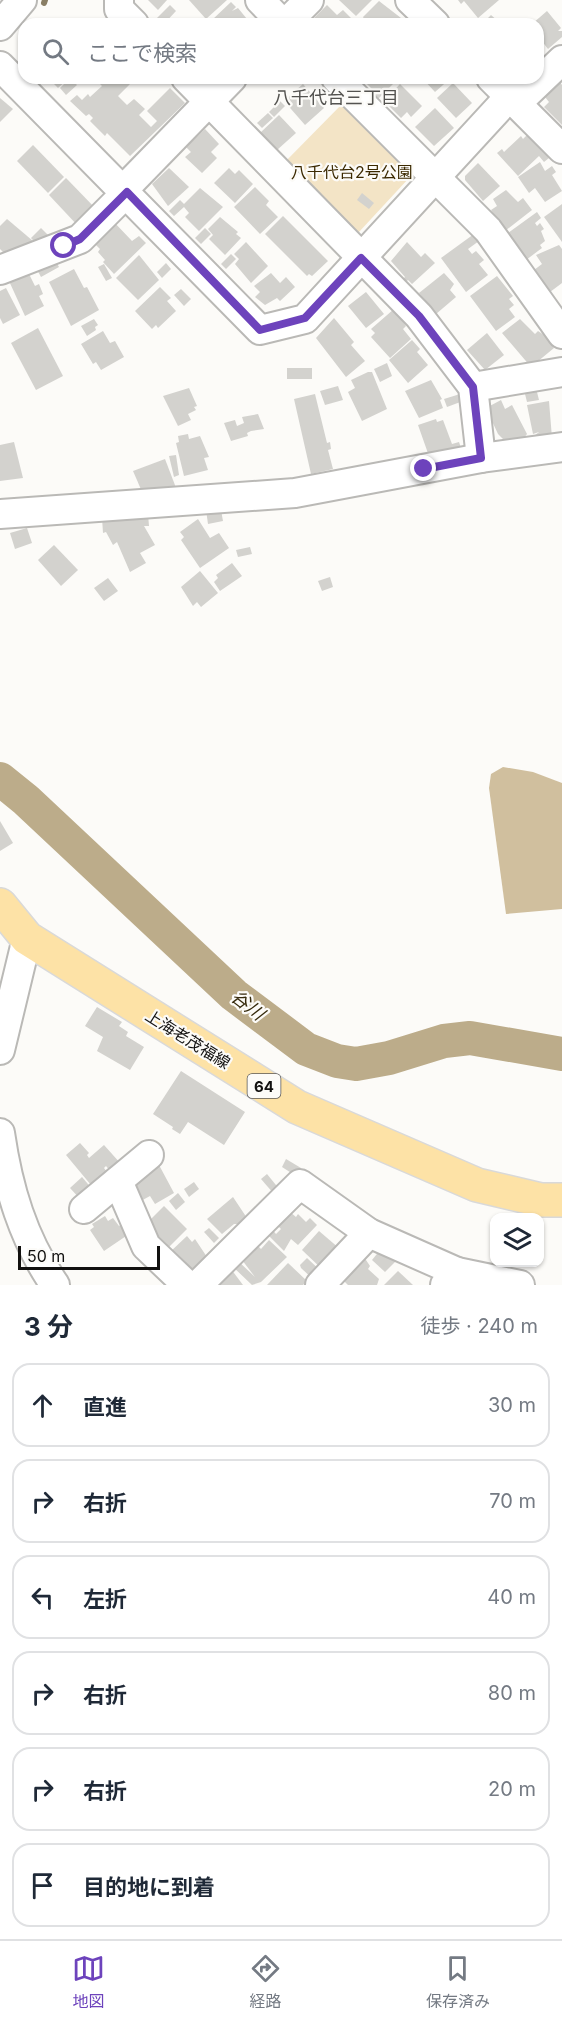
<!DOCTYPE html>
<html lang="ja">
<meta charset="utf-8">
<style>
body{margin:0;font-family:Inter,"Noto Sans JP",sans-serif;background:#f2f2f3;color:#1f2937}
.controls{position:absolute;right:18px;bottom:18px;display:grid;overflow:hidden;border-radius:12px;box-shadow:0 2px 4px #0004}
.controls button{width:54px;height:54px;display:grid;place-items:center;padding:0;border:0;border-bottom:2px solid #e0e1e3;background:#fff;color:#1f2937;font:30px sans-serif}
.scale{position:absolute;left:18px;bottom:15px;width:142px;box-sizing:border-box;padding-left:6px;border:3px solid #121110;border-top:0;font-size:16px;line-height:21px;white-space:nowrap;color:#121110;-webkit-text-stroke:4px #fcfbf8;paint-order:stroke}
.stop{position:absolute;width:18px;height:18px;margin:-14px;border:4px solid #6d43bc;border-radius:50%;background:#fff}
.stop.end{background:#6d43bc;border-color:#fff;box-shadow:0 2px 6px #0008}
.list{margin:0;padding:0;list-style:none}
h2{display:flex;justify-content:space-between;align-items:center;height:78px;margin:0;padding:0 24px;font-size:26px}
h2 small{font-size:20px;font-weight:400;color:#747a83}
.list li{display:grid;grid-template-columns:39px 1fr auto;gap:18px;align-items:center;box-sizing:border-box;height:84px;margin:0 12px 12px;padding:0 12px;border:2px solid #e0e1e3;border-radius:18px}
.list b{display:block;font-size:22px;white-space:nowrap}
.list em{font-size:20px;font-style:normal;color:#747a83}
.icon{flex:none;width:33px;height:33px;fill:none;stroke:currentColor;stroke-width:2;stroke-linecap:round;stroke-linejoin:round}
.map{position:relative;flex:none;width:562px;height:1285px;overflow:hidden}
.search{position:absolute;background:#fff;box-shadow:0 2px 4px #0004;left:18px;right:18px;top:18px;height:66px;display:flex;align-items:center;gap:15px;box-sizing:border-box;padding:0 21px;border-radius:18px;color:#747a83;font-size:22px}
.sheet{height:654px;background:#fff}
nav{display:flex;justify-content:space-around;align-items:center;box-sizing:border-box;height:84px;border-top:2px solid #e0e1e3;background:#fff;font-size:16px;color:#747a83}
nav a{display:grid;justify-items:center;gap:3px}
nav .on{color:#6d43bc}
.map>svg:first-child{display:block}
.green{fill:#f3e4c6}
.forest{fill:#d0bf9e}
.lines{fill:none;stroke-linecap:round;stroke-linejoin:round}
.stream{stroke:#897e65;stroke-width:6}
.river{stroke:#bcac8a;stroke-width:34}
.building{fill:#d3d2ce}
.minor-casing{stroke:#bab9b6;stroke-width:32}
.major-casing{stroke:#d9d9d9;stroke-width:36}
.minor{stroke:#fff;stroke-width:28}
.major{stroke:#fde2a6;stroke-width:33}
.route{stroke:#6d43bc;stroke-width:8}
.labels{text-anchor:middle;dominant-baseline:central;stroke-width:4.5;stroke-linejoin:round;paint-order:stroke}
.shield{fill:#fcfbf8;stroke:#585756;stroke-width:1.5}
.shield-label{font-size:15px;font-weight:bold;fill:#121110}
.park-label{font-size:16px;fill:#3b2900;stroke:#fcfbf8}
.street-label{font-size:16px;fill:#121110;stroke:#fcfbf8}
.neighbourhood-label{font-size:18px;fill:#545350;stroke:#fcfbf8}
.water-label{font-size:18px;font-style:italic;fill:#35290b;stroke:#fcfbf8}
</style>
<div class="map">
<svg width="562" height="1285" viewBox="0 0 562 1285">
<rect width="100%" height="100%" fill="#fcfbf8"/>
<polygon class="green" points="345,101 408,165 409,178 359,232 348,232 282,165"/>
<polygon class="forest" points="503,767 533,772 562,783 562,909 506,914 489,788 491,774"/>
<g class="lines">
<polyline class="stream" points="44,3 45,0"/>
<polyline class="river" points="0,779 26,800 234,995 306,1049 337,1061 356,1064 389,1058 444,1041 470,1038 562,1054"/>
</g>
<g class="building">
<polygon points="148,0 167,0 158,10"/>
<polygon points="189,0 227,0 206,19"/>
<polygon points="339,0 372,0 356,16"/>
<polygon points="458,0 499,0 478,18 464,1 461,4"/>
<polygon points="379,1 401,18 402,24 369,24 365,21 363,17"/>
<polygon points="231,2 236,7 232,11 238,8 251,24 216,24 212,20"/>
<polygon points="170,5 176,11 164,24 151,24"/>
<polygon points="327,5 337,15 343,10 353,20 349,24 312,24 310,22"/>
<polygon points="547,11 561,28 558,31 562,31 562,37 548,49 538,36 538,24 532,24"/>
<polygon points="491,15 499,22 502,19 507,24 482,24"/>
<polygon points="48,78 69,78 58,88"/>
<polygon points="70,78 77,85 66,95 60,88"/>
<polygon points="94,78 124,78 130,84 118,96 127,105 134,99 145,109 139,115 151,127 157,121 147,111 170,88 185,103 130,156 107,133 105,136 90,121 93,118 89,114 86,116 70,101 77,95 82,100 88,94 90,97 102,86"/>
<polygon points="361,78 399,78 374,103 369,97 375,92"/>
<polygon points="422,78 451,78 435,92"/>
<polygon points="560,82 562,85 562,125 544,107 549,102 545,97"/>
<polygon points="453,83 472,103 456,118 437,98"/>
<polygon points="303,84 324,108 305,125 284,101"/>
<polygon points="400,84 422,106 411,117 407,112 401,118 384,101"/>
<polygon points="0,98 13,109 0,122"/>
<polygon points="280,101 285,106 274,117 269,112"/>
<polygon points="435,108 454,128 434,146 415,127"/>
<polygon points="268,113 273,118 262,128 257,123"/>
<polygon points="279,115 296,133 277,150 260,133"/>
<polygon points="205,129 219,144 211,152 217,158 202,173 185,157 191,152 186,147"/>
<polygon points="527,135 533,141 538,136 549,147 542,154 549,148 554,154 544,162 539,156 518,176 497,153 502,149 504,152 521,136 523,139"/>
<polygon points="33,145 64,177 48,193 17,161"/>
<polygon points="540,162 545,171 552,166 556,172 552,175 562,191 545,202 535,188 529,193 518,177"/>
<polygon points="478,163 500,186 483,201 465,180 465,176"/>
<polygon points="169,168 189,187 168,206 152,184"/>
<polygon points="229,168 235,174 239,170 253,184 235,203 214,183"/>
<polygon points="66,178 97,210 79,227 49,195"/>
<polygon points="255,187 269,201 266,205 278,217 260,234 234,207"/>
<polygon points="200,188 223,207 199,231 185,217 189,213 184,207 174,216 169,211 180,200 184,204"/>
<polygon points="506,190 518,202 523,198 532,210 505,231 491,210 497,206 493,199"/>
<polygon points="362,193 374,203 369,209 357,200"/>
<polygon points="562,204 562,242 544,217"/>
<polygon points="537,212 541,218 535,223 537,226 540,223 544,229 541,231 545,241 540,245 542,248 526,260 508,233"/>
<polygon points="283,216 328,261 312,276 309,274 307,276 265,234"/>
<polygon points="220,217 238,232 236,234 241,238 225,255 209,239 213,235 208,229"/>
<polygon points="7,219 33,241 16,258 8,257 0,249 0,226"/>
<polygon points="112,220 132,241 139,236 146,243 114,274 103,262 105,260 98,252 100,249 91,240"/>
<polygon points="41,228 51,238 40,248 31,238"/>
<polygon points="205,228 211,234 201,244 195,238"/>
<polygon points="474,234 479,241 468,249 472,254 476,251 484,260 479,264 488,275 466,292 441,258"/>
<polygon points="246,242 268,266 251,283 235,264 239,259 234,254"/>
<polygon points="407,242 421,257 425,253 435,263 412,284 408,280 405,283 402,280 405,277 391,261"/>
<polygon points="559,245 562,249 562,283 550,292 534,270 542,264 536,255"/>
<polygon points="231,254 236,259 226,269 221,264"/>
<polygon points="139,255 159,280 138,300 116,278"/>
<polygon points="53,256 59,267 41,277 35,266"/>
<polygon points="166,263 171,269 162,278 157,272"/>
<polygon points="104,264 112,278 106,281 98,267"/>
<polygon points="74,269 84,288 87,287 99,310 71,326 49,282"/>
<polygon points="28,272 35,286 39,284 43,294 39,296 44,306 25,316 9,281"/>
<polygon points="271,273 280,283 286,277 295,287 280,301 277,298 265,305 255,297 260,292 254,286"/>
<polygon points="444,273 454,284 450,290 456,297 436,314 419,293"/>
<polygon points="497,276 513,296 509,299 514,305 509,309 515,317 496,331 470,296"/>
<polygon points="160,287 171,298 167,301 176,311 158,328 156,325 152,329 135,311"/>
<polygon points="6,288 20,315 3,324 0,318 0,291"/>
<polygon points="181,289 191,299 184,306 174,295"/>
<polygon points="366,292 384,314 366,328 348,306"/>
<polygon points="394,309 406,326 403,329 411,339 390,358 371,337 375,333 371,329"/>
<polygon points="334,318 354,342 351,345 365,361 346,377 316,338"/>
<polygon points="94,319 98,325 95,327 96,330 87,336 81,326"/>
<polygon points="520,319 535,334 538,331 544,335 554,348 531,367 502,333"/>
<polygon points="38,328 63,376 36,390 11,343"/>
<polygon points="103,331 110,343 115,341 124,357 101,370 96,362 93,364 81,344"/>
<polygon points="487,333 504,355 485,370 467,350"/>
<polygon points="412,340 420,349 417,352 428,365 408,383 389,360"/>
<polygon points="387,363 392,376 380,382 374,369"/>
<rect x="287" y="368" width="25" height="11"/>
<polygon points="368,372 372,372 387,409 362,421 348,392 355,388 351,380"/>
<polygon points="431,380 442,399 440,400 443,408 419,418 405,391"/>
<polygon points="338,386 343,400 325,405 320,391"/>
<polygon points="189,388 197,406 194,407 196,410 188,414 191,420 178,426 163,396"/>
<polygon points="536,388 539,400 527,402 524,390"/>
<polygon points="315,394 327,443 330,442 331,449 328,450 333,469 311,474 294,399"/>
<polygon points="460,394 463,401 447,407 444,399"/>
<polygon points="501,400 505,409 512,405 527,434 523,439 507,443 498,434 486,408"/>
<polygon points="549,401 552,438 535,441 534,436 539,432 533,434 527,405"/>
<polygon points="258,414 264,429 251,431 247,433 248,436 231,441 224,423 235,420 237,426 244,423 242,417"/>
<polygon points="436,419 437,422 443,420 452,444 459,442 462,451 430,459 418,425"/>
<polygon points="188,434 189,439 200,436 209,457 204,458 208,470 184,476 176,443 179,442 178,436"/>
<polygon points="14,442 23,478 0,481 0,445"/>
<polygon points="176,455 179,475 174,477 169,456"/>
<polygon points="165,459 178,493 143,494 133,471"/>
<polygon points="206,510 221,510 223,521 208,524"/>
<polygon points="148,514 149,526 144,526 155,545 140,553 146,563 130,572 117,542 113,545 106,532 103,533 102,518"/>
<polygon points="198,519 210,538 219,533 229,548 200,568 181,540 184,537 180,532"/>
<polygon points="27,528 32,543 15,549 10,533"/>
<polygon points="54,545 78,570 61,586 38,560"/>
<polygon points="250,547 252,554 238,557 236,550"/>
<polygon points="232,563 242,576 220,591 214,582 218,578 216,575"/>
<polygon points="200,571 218,593 201,607 197,602 193,606 181,587"/>
<polygon points="330,577 333,587 322,591 318,581"/>
<polygon points="108,578 118,591 104,601 94,588"/>
<polygon points="0,821 13,843 0,851"/>
<polygon points="97,1007 122,1022 119,1026 128,1032 126,1036 144,1047 130,1070 97,1051 103,1037 85,1026"/>
<polygon points="181,1071 245,1112 224,1145 188,1122 180,1134 172,1129 173,1127 153,1114"/>
<polygon points="80,1143 89,1153 87,1155 89,1158 104,1145 121,1164 111,1172 106,1166 104,1168 107,1172 91,1185 66,1155"/>
<polygon points="286,1159 301,1168 296,1176 282,1167"/>
<polygon points="159,1165 174,1193 155,1204 150,1196 139,1202 130,1186"/>
<polygon points="267,1174 280,1190 274,1194 261,1179"/>
<polygon points="82,1177 93,1190 81,1200 70,1188"/>
<polygon points="194,1182 199,1189 189,1197 184,1189"/>
<polygon points="178,1193 185,1202 176,1210 169,1201"/>
<polygon points="233,1197 247,1218 241,1224 234,1224 222,1234 207,1219"/>
<polygon points="164,1206 187,1229 166,1250 155,1238 148,1222"/>
<polygon points="290,1212 296,1217 298,1214 306,1222 310,1218 317,1225 298,1245 291,1239 284,1251 265,1232 270,1227 276,1234 281,1229 277,1225"/>
<polygon points="105,1216 108,1221 113,1218 119,1226 125,1222 132,1232 104,1251 90,1230 94,1227 92,1224"/>
<polygon points="209,1228 219,1238 214,1243 204,1232"/>
<polygon points="319,1231 340,1249 323,1270 302,1250"/>
<polygon points="187,1236 192,1242 195,1239 207,1257 190,1275 169,1253"/>
<polygon points="269,1240 287,1257 261,1282 252,1285 231,1265 237,1260 255,1277 242,1260 257,1245 261,1249"/>
<polygon points="381,1249 400,1257 385,1272 372,1260"/>
<polygon points="362,1254 370,1266 368,1269 379,1279 377,1285 348,1285 342,1279"/>
<polygon points="307,1258 323,1273 315,1281 301,1268 300,1265"/>
<polygon points="288,1263 307,1281 303,1285 267,1285"/>
<polygon points="231,1269 243,1285 215,1285"/>
<polygon points="398,1271 413,1285 384,1285"/>
</g>
<g class="lines">
<defs>
<g id="minor">
<polyline points="119,0 119,9 134,24"/>
<polyline points="260,0 283,24"/>
<polyline points="410,0 435,24"/>
<polyline points="285,24 309,0"/>
<polyline points="0,26 22,0"/>
<polyline points="0,66 260,330 305,319 510,96"/>
<polyline points="186,78 419,316 473,387 481,458"/>
<polyline points="336,78 488,230 562,334"/>
<polyline points="491,78 562,149"/>
<polyline points="517,103 562,60"/>
<polyline points="124,189 232,78"/>
<polyline points="0,270 80,239 127,192"/>
<polyline points="473,387 562,372"/>
<polyline points="0,514 295,493 481,458 562,447"/>
<polyline points="0,1050 27,938"/>
<path d="M0,1133C8,1188 23,1239 55,1285"/>
<polyline points="118,1181 146,1246 187,1285"/>
<polyline points="84,1209 149,1155"/>
<polyline points="457,1272 520,1285"/>
<polyline points="198,1285 300,1184 369,1233 457,1272 445,1285"/>
<polyline points="320,1285 369,1233"/>
</g>
<polyline id="major" points="0,905 27,938 297,1107 477,1185 541,1200 562,1200"/>
</defs>
<use href="#minor" class="minor-casing"/>
<use href="#major" class="major-casing"/>
<use href="#minor" class="minor"/>
<use href="#major" class="major"/>
</g>
<g class="lines">
<polyline class="route" points="64,246 80,239 127,192 260,330 305,318 361,258 419,316 473,387 481,458 424,469"/>
</g>
<g class="labels">
<rect class="shield" x="247.5" y="1074" width="33" height="24" rx="4.5"/>
<g class="shield-label">
<text x="264" y="1086">64</text>
</g>
<g class="park-label">
<text x="352" y="172">八千代台2号公園</text>
</g>
<g class="street-label">
<text transform="translate(188 1039) rotate(32)">上海老茂福線</text>
</g>
<g class="neighbourhood-label">
<text x="336" y="97">八千代台三丁目</text>
</g>
<g class="water-label">
<text transform="translate(248 1005) rotate(38)">谷川</text>
</g>
</g>
</svg>
<div class="controls">
<button><svg class="icon" aria-label="layers" viewBox="0 0 24 24"><path d="M12 4l9 5-9 5-9-5zM3 14l9 5 9-5"/></svg></button>
</div>
<div class="scale">50 m</div>
<div class="stop" style="left:64px;top:246px"></div>
<div class="stop end" style="left:424px;top:469px"></div>
<div class="search"><svg class="icon" aria-label="search" viewBox="0 0 24 24"><circle cx="10" cy="10" r="6"/><path d="M15 15l6 6"/></svg>ここで検索</div>
</div>
<section class="sheet">
<h2>3 分<small>徒歩 · 240 m</small></h2>
<ul class="list">
<li><svg class="icon" aria-label="ahead" viewBox="0 0 24 24"><path d="M12 20V5M6 11l6-6 6 6"/></svg><div><b>直進</b></div><em>30 m</em></li>
<li><svg class="icon" aria-label="right" viewBox="0 0 24 24"><path d="M7 20v-9h11M14 6l5 5-5 5"/></svg><div><b>右折</b></div><em>70 m</em></li>
<li><svg class="icon" aria-label="left" viewBox="0 0 24 24"><path d="M17 20v-9H6M10 6l-5 5 5 5"/></svg><div><b>左折</b></div><em>40 m</em></li>
<li><svg class="icon" aria-label="right" viewBox="0 0 24 24"><path d="M7 20v-9h11M14 6l5 5-5 5"/></svg><div><b>右折</b></div><em>80 m</em></li>
<li><svg class="icon" aria-label="right" viewBox="0 0 24 24"><path d="M7 20v-9h11M14 6l5 5-5 5"/></svg><div><b>右折</b></div><em>20 m</em></li>
<li><svg class="icon" aria-label="arrive" viewBox="0 0 24 24"><path d="M6 21V4h12l-3 4 3 4H6"/></svg><div><b>目的地に到着</b></div></li>
</ul>
</section>
<nav>
<a class="on"><svg class="icon" aria-label="map" viewBox="0 0 24 24"><path d="M3 6l6-2 6 2 6-2v14l-6 2-6-2-6 2zM9 4v14M15 6v14"/></svg>地図</a>
<a><svg class="icon" aria-label="directions" viewBox="0 0 24 24"><path d="M12 3l9 9-9 9-9-9zM9 14v-3h6M13 9l2 2-2 2"/></svg>経路</a>
<a><svg class="icon" aria-label="saved" viewBox="0 0 24 24"><path d="M7 4h10v16l-5-4-5 4z"/></svg>保存済み</a>
</nav>
